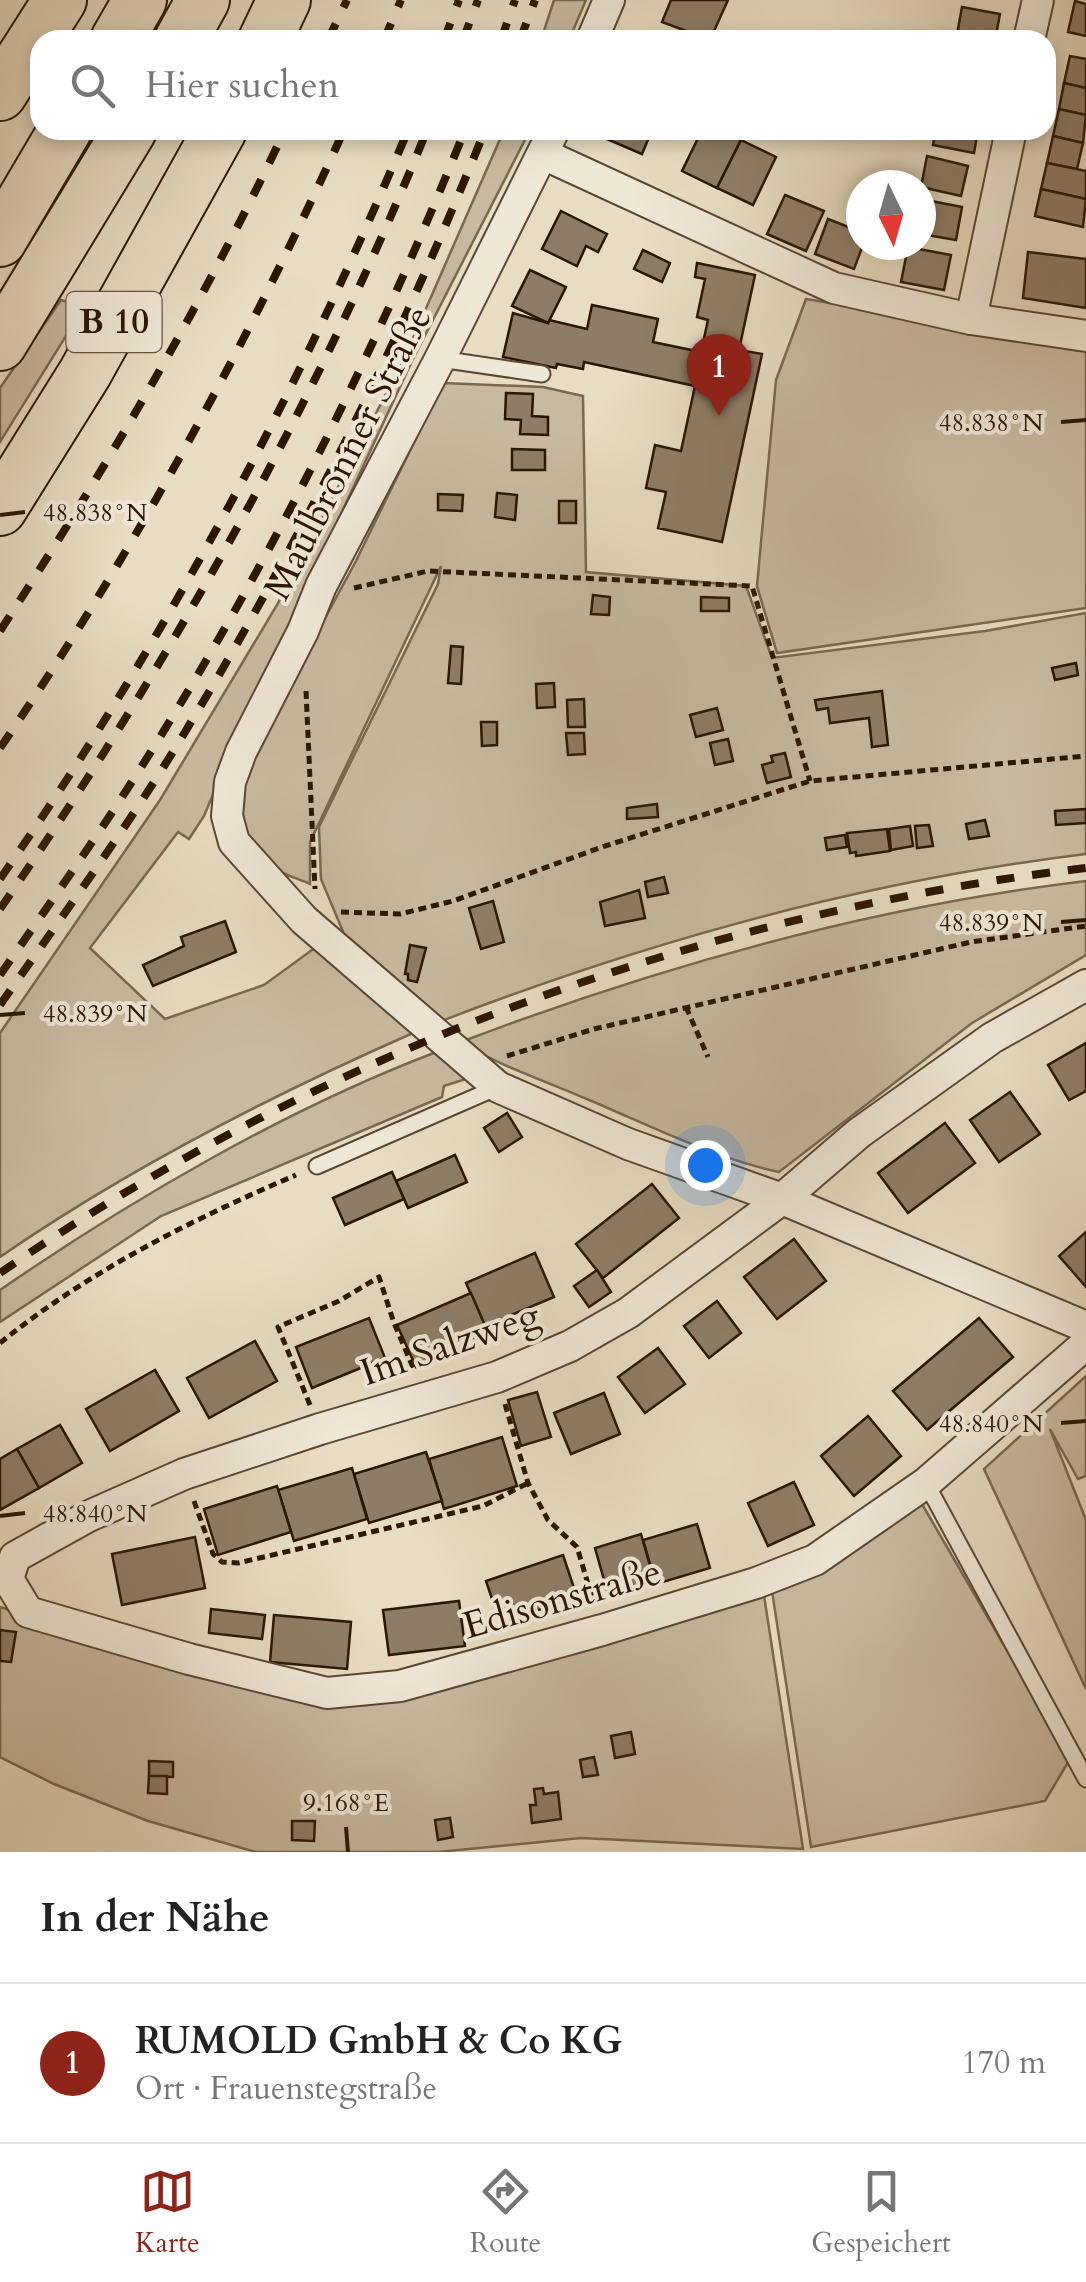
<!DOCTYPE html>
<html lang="de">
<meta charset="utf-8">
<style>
body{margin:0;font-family:Cardo,serif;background:#f2f2f2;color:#222}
.compass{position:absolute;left:846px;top:170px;width:90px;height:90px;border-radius:50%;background:#fff;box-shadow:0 5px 15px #0003;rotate:175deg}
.you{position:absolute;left:705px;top:1165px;width:35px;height:35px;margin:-25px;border:8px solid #fff;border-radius:50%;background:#1a73e8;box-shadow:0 0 0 15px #1a73e833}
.badge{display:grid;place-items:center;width:65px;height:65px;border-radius:50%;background:#8f2418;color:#fff;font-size:32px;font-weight:700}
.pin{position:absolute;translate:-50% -82px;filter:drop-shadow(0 2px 5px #0008)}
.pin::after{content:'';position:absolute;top:52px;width:35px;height:30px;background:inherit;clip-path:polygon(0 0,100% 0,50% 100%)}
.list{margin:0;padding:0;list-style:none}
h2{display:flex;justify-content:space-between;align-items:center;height:130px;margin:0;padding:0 40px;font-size:42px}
h2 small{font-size:32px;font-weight:400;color:#767676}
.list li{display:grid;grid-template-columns:65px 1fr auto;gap:30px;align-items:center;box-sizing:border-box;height:160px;padding:0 40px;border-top:2px solid #e0e0e0}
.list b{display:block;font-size:38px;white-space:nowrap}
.list p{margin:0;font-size:32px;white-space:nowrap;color:#767676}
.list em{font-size:32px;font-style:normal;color:#767676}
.icon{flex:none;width:55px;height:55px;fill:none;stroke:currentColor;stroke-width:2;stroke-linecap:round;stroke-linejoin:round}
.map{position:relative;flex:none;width:1086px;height:1852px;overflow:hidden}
.search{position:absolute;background:#fff;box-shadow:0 5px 15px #0003;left:30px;right:30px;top:30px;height:110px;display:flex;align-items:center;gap:25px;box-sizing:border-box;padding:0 35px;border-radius:30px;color:#767676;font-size:38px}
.sheet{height:290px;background:#fff}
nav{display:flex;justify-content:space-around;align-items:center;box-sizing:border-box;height:140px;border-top:2px solid #e0e0e0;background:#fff;font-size:28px;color:#767676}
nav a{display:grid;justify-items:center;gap:5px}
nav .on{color:#8f2418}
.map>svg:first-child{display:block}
.green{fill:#c8baa1;stroke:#7a6852;stroke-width:2.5}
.building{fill:#8e7d66;stroke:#2c1602;stroke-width:2.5}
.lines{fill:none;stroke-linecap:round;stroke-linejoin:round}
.lane-casing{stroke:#5b4832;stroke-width:19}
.street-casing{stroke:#5b4832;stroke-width:34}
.highway-casing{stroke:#2c1602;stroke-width:56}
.path{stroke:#2c1602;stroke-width:5;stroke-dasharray:8 5;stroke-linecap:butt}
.lane{stroke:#f0e8d7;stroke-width:15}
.street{stroke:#f0e8d7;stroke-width:30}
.highway{stroke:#e8dcc2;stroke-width:52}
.rail{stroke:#2c1602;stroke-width:8;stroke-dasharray:18 18;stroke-linecap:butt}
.ticks{fill:none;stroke:#2c1602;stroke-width:4}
.labels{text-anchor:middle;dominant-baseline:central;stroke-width:8;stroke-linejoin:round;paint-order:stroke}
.shield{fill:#f0e8d7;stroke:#675542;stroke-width:2.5}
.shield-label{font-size:35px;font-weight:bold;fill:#2c1602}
.street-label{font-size:38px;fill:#2c1602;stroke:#f0e8d7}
.ticks-label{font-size:25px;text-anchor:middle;fill:#2c1602;stroke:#f0e8d7;stroke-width:8;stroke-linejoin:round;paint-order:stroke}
</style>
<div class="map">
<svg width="1086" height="1852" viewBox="0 0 1086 1852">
<rect width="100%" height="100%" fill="#e8dcc2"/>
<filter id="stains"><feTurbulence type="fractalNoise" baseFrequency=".002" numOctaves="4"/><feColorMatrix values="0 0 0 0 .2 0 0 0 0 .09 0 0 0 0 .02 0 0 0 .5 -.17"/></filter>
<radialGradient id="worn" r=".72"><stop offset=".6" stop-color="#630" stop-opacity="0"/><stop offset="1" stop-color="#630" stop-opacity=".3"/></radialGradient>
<g class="green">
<polygon points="554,0 586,0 569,40 541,40"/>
<path d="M504,130H530L412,361L232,749L204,816L189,839L178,832L90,948L165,1019L264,985L316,947L413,1033C270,1096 129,1168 0,1257V1033L160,800L277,605L403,361Z"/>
<polygon points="806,299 1086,345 1086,608 777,653 757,586 776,380"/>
<polygon points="61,300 84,307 0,442 0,388"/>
<path d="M443,383L543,387L583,396L586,572L746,586L772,658L985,631L1086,613V854C864,881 652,940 444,1020L344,934L321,879L319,827L438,584L441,566L310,842V884C297,878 277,873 266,863C236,835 239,792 250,757L356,561Z"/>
<path d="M1086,881V955L972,1023L779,1172C714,1158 651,1126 589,1100C546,1081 501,1067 461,1042C663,965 870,907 1086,881Z"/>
<path d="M439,1051L469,1078L444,1086L442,1097L161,1216L0,1322V1290C132,1199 288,1108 439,1051Z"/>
<polygon points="1086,1376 1086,1476 1078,1479 1050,1429 1086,1520 1086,1689 984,1469"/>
<polygon points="922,1504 1070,1759 1045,1801 811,1847 772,1591"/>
<polygon points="763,1589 803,1849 581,1838 438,1852 256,1852 148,1821 54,1784 0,1757 0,1607 318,1702"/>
</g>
<g class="building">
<polygon points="671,0 728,0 710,40 662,22"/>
<polygon points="1075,1 1086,4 1086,36 1068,32"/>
<polygon points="962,7 1000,14 995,40 956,40"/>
<polygon points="1070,56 1086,59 1086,88 1064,83"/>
<polygon points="1064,83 1086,88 1086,115 1059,109"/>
<polygon points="1059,109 1086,115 1083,143 1053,136"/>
<polygon points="603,130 652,130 642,154 600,136"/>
<polygon points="702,130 720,130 741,140 717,188 682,171"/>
<polygon points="936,130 978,130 974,153 933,145"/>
<polygon points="1053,136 1083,143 1077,169 1047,163"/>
<polygon points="741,140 776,157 753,205 717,188"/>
<polygon points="927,156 968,166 961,196 921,187"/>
<polygon points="1047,163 1086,171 1086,199 1041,189"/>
<polygon points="1041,189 1086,199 1083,227 1035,216"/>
<polygon points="785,195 824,211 806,251 767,234"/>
<polygon points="921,199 962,207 956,240 921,234"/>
<polygon points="561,211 607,234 598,252 586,246 577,266 542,249"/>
<polygon points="828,219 861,232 863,245 854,269 815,254"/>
<polygon points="908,247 951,255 944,290 901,282"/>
<polygon points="643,250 670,263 662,282 634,269"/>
<polygon points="1028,252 1086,259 1086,308 1023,298"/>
<polygon points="697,263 755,275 739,350 762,354 722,542 658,528 666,492 646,488 655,445 681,451 695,386 584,362 583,369 557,364 556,368 503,357 513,313 548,323 549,320 587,329 592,305 658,319 653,342 701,352 708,320 697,317 705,279 695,277"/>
<polygon points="530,270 566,287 548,323 512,306"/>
<polygon points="506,393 533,394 532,416 548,417 548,435 520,434 521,420 505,419"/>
<polygon points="512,449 545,450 545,470 512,470"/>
<polygon points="497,493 517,495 515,520 495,517"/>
<polygon points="438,494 463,495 462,511 438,510"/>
<rect x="559" y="501" width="17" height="22"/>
<polygon points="593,595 610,597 609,615 591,614"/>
<polygon points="701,597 729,598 729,611 701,611"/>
<polygon points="451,646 463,647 461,684 448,683"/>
<polygon points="1076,663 1078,675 1055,680 1052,668"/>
<polygon points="554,683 555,707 537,708 536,684"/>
<polygon points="882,691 888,745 872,747 869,718 830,723 828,708 817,710 815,700"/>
<polygon points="584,699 585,727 568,727 567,700"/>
<polygon points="717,708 723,730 696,737 690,715"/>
<polygon points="481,722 497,722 497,745 482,746"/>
<polygon points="566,733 584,733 585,754 568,755"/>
<polygon points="728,739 733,761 715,765 710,743"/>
<polygon points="785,753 791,777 767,783 762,765 773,762 771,756"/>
<polygon points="657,804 658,817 627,819 627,808"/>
<polygon points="1086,809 1086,823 1056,825 1055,811"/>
<polygon points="985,820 989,836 969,839 966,824"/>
<polygon points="929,825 933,846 917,848 915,826"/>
<polygon points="910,826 913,846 891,850 889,829"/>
<polygon points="887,829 890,851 856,856 856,852 850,853 847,833"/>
<polygon points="845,835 847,847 827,850 825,838"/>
<polygon points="664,877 668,893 648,897 645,882"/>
<polygon points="639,890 645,918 605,926 600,902"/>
<polygon points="493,901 504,942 481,949 469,908"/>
<polygon points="225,921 236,952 153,986 143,965 184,946 181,937"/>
<polygon points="410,945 426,948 417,982 408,980 408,974 405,974"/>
<polygon points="1086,1043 1086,1091 1069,1100 1048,1065"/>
<polygon points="1010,1092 1040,1134 999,1162 970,1120"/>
<polygon points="507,1113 522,1137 499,1152 484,1128"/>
<polygon points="945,1123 975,1163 908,1213 878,1173"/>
<polygon points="455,1155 467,1182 408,1208 396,1181"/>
<polygon points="392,1172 404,1199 345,1225 333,1198"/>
<polygon points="652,1184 679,1218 603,1278 576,1244"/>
<polygon points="1086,1232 1086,1287 1059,1256"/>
<polygon points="794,1239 826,1281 777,1319 744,1277"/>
<polygon points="535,1253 554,1297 485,1326 466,1283"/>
<polygon points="597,1270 611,1292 589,1307 574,1286"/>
<polygon points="471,1293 489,1335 416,1367 397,1325"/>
<polygon points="717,1301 741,1333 709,1358 684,1326"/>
<polygon points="369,1318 385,1358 312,1388 296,1347"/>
<polygon points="979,1318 1013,1357 927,1430 893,1391"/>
<polygon points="255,1341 277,1381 209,1418 187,1378"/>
<polygon points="658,1348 685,1384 645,1413 618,1377"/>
<polygon points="155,1370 179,1411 110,1451 86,1409"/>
<polygon points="537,1392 551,1437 521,1446 508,1400"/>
<polygon points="604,1393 620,1434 571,1454 554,1413"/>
<polygon points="868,1416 901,1456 854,1496 821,1456"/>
<polygon points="60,1425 82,1463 39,1488 17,1449"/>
<polygon points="502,1437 517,1486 444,1509 429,1459"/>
<polygon points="17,1449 39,1488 0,1510 0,1459"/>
<polygon points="426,1452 442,1501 369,1523 354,1474"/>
<polygon points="352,1468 367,1519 294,1541 278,1490"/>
<polygon points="794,1482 814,1525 768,1546 748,1503"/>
<polygon points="277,1486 291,1532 218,1555 204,1509"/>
<polygon points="697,1524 710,1568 656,1584 643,1540"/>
<polygon points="641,1534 654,1580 608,1594 595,1548"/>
<polygon points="195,1537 205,1588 122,1605 112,1554"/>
<polygon points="563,1555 577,1597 500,1623 486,1581"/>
<polygon points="459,1601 465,1646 389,1655 383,1610"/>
<polygon points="211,1609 265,1615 262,1639 209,1633"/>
<polygon points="274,1615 351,1622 347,1669 270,1662"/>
<polygon points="0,1630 16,1632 11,1662 0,1661"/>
<polygon points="631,1732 635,1754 615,1758 611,1736"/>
<polygon points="594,1757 598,1775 583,1777 580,1760"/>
<polygon points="149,1761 173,1762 173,1777 149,1776"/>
<polygon points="149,1776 167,1776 167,1794 148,1793"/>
<polygon points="543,1788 544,1794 558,1792 561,1819 532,1823 530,1805 536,1805 534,1789"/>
<polygon points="450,1818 453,1837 438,1840 435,1820"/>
<polygon points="292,1821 315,1821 314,1841 292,1840"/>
</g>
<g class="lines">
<defs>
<g id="lane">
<polyline points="440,359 542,374"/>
<polyline points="317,1166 498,1087"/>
<polyline points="926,1483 1086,1779"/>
</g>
<g id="street">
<polyline points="592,40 609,0"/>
<polyline points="1029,40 1038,0"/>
<polyline points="554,130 440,359 321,586 303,631 241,752 230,782 227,816 234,842 304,920 498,1087 628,1144 782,1199 1086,1327"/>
<polyline points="543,154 834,288 971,319 1086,336"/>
<polyline points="971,319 1011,130"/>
<polyline points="1086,985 992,1038 859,1133 782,1199 628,1313 570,1346 497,1377 320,1429 184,1474 89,1516 15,1557 8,1579 28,1612 189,1659 327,1693 400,1686 602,1630 756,1583 815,1560 926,1483 1086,1344"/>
</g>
<g id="highway">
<polyline points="117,40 140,0"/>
<polyline points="181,40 203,0"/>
<polyline points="265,40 284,0"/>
<polyline points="0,94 60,0"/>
<polyline points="0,240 65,130"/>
<polyline points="0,344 130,130"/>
<polyline points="0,509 85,373 220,130"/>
</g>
</defs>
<use href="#lane" class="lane-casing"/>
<use href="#street" class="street-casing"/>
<use href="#highway" class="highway-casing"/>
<g class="path">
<polyline points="354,588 428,571 752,586 810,781"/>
<polyline points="306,691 315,889"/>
<polyline points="341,912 400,914 453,901 605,846 810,781 1086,756"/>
<polyline points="686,1007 708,1057"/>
<polyline points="507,1056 594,1029 971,942 1086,926"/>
<path d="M0,1343C89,1271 191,1220 296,1175"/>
<polyline points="505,1404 528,1483 548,1520 577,1547 594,1604"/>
<polyline points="310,1405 278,1327 339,1301 379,1277 394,1323 415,1372"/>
<polyline points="194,1501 213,1554 222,1562 238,1563 483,1506 528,1483"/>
</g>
<use href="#lane" class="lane"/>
<use href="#street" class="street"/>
<use href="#highway" class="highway"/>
<g class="rail">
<polyline points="328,40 347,0"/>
<polyline points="384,40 401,0"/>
<polyline points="444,40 459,0"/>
<polyline points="463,40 478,0"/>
<polyline points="501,40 515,0"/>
<polyline points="520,40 535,0"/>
<path d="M0,631C105,470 203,304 285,130"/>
<path d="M0,748C133,554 247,345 344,130"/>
<path d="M0,879C163,644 298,394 408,130"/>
<path d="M0,909C169,665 316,405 427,130"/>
<path d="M0,975C45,910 91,846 133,780C264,575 374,356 465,130"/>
<path d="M0,1005C65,912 133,820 191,722C305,533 403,335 485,130"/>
<path d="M0,1273C320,1052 700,914 1086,868"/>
</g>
</g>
<path class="ticks" d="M1061,422L1086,420M0,515L25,512M1061,922L1086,920M0,1015L25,1013M1061,1423L1086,1421M0,1516L25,1513M346,1827L348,1852"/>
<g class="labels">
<rect class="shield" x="66.5" y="292" width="95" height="60" rx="8"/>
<g class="shield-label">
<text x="114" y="322">B 10</text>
</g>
<g class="street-label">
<text transform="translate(348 453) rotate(-63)">Maulbronner Straße</text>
<text transform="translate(450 1344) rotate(-19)">Im Salzweg</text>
<text transform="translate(562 1599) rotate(-16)">Edisonstraße</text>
</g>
</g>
<g class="ticks-label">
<text x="991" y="431">48.838°N</text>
<text x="95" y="521">48.838°N</text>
<text x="991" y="931">48.839°N</text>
<text x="95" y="1022">48.839°N</text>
<text x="991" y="1432">48.840°N</text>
<text x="95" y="1522">48.840°N</text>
<text x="346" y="1811">9.168°E</text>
</g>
<rect width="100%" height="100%" filter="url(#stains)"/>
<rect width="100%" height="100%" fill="url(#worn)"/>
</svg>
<svg class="compass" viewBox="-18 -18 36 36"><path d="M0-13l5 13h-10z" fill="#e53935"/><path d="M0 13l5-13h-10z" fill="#767676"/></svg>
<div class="you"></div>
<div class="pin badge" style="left:719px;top:416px">1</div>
<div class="search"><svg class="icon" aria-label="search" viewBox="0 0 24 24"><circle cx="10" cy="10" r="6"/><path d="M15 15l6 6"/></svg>Hier suchen</div>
</div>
<section class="sheet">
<h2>In der Nähe<small></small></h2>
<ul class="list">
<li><span class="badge">1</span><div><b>RUMOLD GmbH &amp; Co KG</b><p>Ort · Frauenstegstraße</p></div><em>170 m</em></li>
</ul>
</section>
<nav>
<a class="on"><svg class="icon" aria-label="map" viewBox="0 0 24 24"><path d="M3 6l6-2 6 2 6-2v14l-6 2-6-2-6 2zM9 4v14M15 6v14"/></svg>Karte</a>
<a><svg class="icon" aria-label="directions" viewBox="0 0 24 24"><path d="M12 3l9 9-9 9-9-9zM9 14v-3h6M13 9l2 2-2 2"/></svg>Route</a>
<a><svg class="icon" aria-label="saved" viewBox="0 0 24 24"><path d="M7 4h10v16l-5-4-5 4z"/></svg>Gespeichert</a>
</nav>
